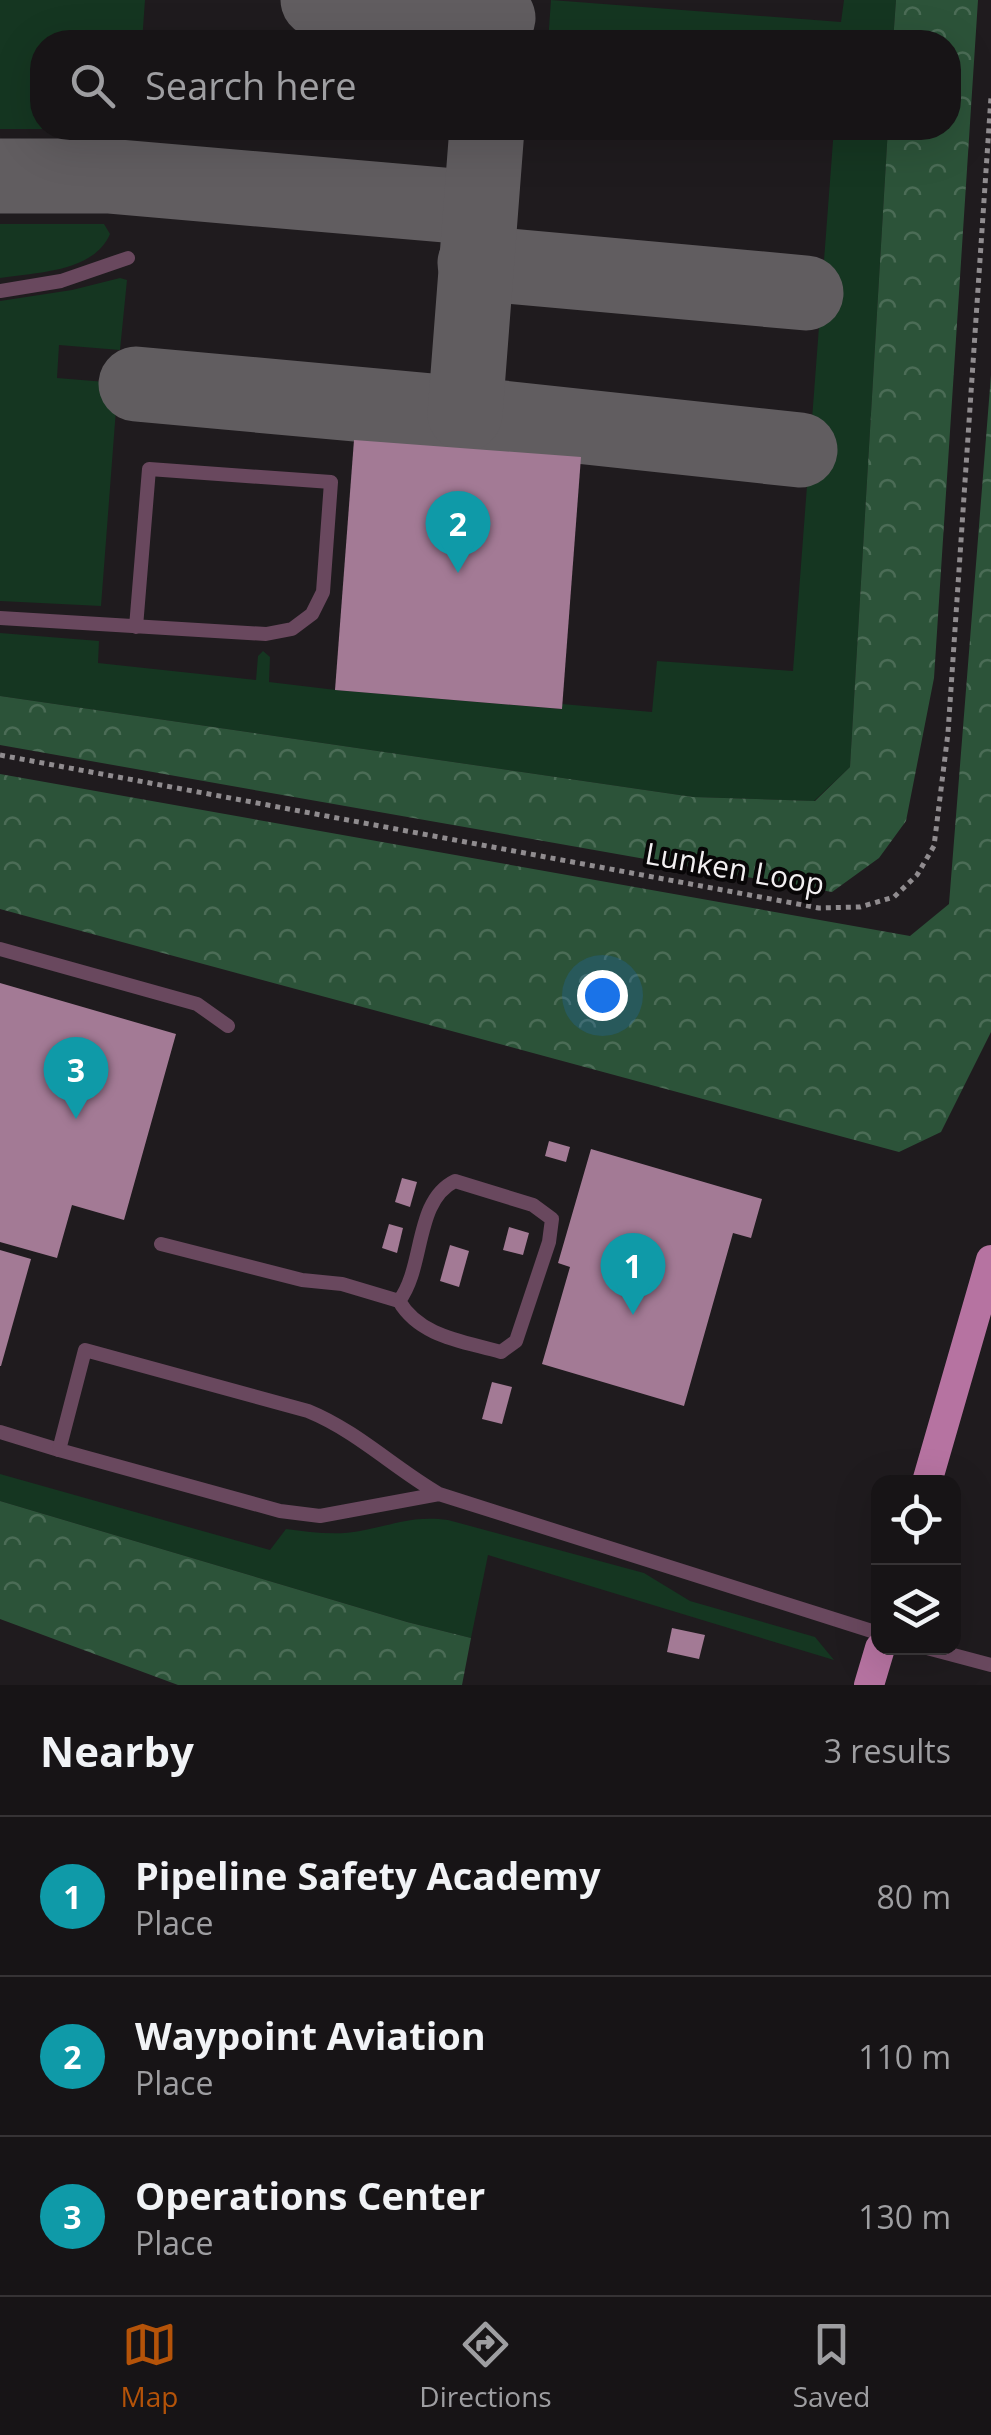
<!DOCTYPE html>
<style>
body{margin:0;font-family:"Open Sans",sans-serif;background:#242123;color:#f1f3f6}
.controls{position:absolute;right:30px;bottom:30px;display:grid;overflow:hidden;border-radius:20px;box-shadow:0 10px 40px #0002}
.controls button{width:90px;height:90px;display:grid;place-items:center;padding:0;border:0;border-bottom:2px solid #363335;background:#171416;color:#f1f3f6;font:50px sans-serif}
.you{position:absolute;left:602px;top:995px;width:35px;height:35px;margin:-25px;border:8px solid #fff;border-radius:50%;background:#1a73e8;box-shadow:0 0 0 15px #1a73e833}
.badge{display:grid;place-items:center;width:65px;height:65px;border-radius:50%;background:#b45309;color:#fff;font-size:32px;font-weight:700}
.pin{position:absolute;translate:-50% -82px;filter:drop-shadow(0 2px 5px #0008)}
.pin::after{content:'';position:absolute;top:52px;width:35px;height:30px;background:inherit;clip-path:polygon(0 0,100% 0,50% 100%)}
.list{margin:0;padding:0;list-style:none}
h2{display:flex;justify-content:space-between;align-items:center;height:130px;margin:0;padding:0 40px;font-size:42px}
h2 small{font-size:32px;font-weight:400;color:#9e9ea1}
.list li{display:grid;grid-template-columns:65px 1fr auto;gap:30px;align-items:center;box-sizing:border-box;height:160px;padding:0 40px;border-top:2px solid #363335}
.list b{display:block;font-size:38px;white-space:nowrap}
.list p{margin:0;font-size:32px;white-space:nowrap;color:#9e9ea1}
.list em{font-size:32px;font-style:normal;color:#9e9ea1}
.icon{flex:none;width:55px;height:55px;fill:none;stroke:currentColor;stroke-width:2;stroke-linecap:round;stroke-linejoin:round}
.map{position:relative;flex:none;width:991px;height:1685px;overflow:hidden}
.search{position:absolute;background:#171416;box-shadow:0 10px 40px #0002;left:30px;right:30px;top:30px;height:110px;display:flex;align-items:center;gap:25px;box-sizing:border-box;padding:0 35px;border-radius:40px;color:#9e9ea1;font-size:38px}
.sheet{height:610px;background:#171416}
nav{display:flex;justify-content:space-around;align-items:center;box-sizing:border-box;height:140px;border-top:2px solid #363335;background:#171416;font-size:28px;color:#9e9ea1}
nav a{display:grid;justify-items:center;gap:5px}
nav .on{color:#b45309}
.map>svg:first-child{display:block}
.green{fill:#153621}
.forest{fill:url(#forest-crowns)}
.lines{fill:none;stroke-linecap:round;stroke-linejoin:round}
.taxiway{stroke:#615d60;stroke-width:75}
.building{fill:#a37a95}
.path{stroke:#908c8f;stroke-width:5;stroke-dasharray:5 5;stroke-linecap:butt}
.lane{stroke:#69485e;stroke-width:14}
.primary{stroke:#b673a1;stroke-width:30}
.labels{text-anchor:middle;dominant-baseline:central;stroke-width:8;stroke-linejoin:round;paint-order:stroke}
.street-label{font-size:30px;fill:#f2eff1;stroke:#080607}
</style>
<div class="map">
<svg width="991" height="1685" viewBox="0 0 991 1685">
<defs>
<pattern id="forest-crowns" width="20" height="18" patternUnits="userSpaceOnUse" patternTransform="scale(2.5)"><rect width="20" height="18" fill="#2c5339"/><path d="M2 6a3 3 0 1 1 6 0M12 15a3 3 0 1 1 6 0" fill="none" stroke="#4b6c56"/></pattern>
</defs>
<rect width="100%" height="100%" fill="#1f1b1e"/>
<g class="green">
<polygon points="0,0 145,0 142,42 42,42 42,128 136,129 0,129"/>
<polygon points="551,0 841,22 844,0 896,0 893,42 548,42"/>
<polygon points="834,128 888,128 850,767 814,801 693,797 0,696 0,633 99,641 98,663 256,680 258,656 263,651 270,657 269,682 336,690 561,709 562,704 652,712 657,661 793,671"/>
<path d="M0,224H104L110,234C93,273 36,272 0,278Z"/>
<polygon points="120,278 127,280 120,350 59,345 57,378 118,383 101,606 0,601 0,301 72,290"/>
<path d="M0,1474L270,1550L286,1529C310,1532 336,1536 360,1531C393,1525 413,1515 448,1520L644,1573L690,1601L815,1637L834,1660L488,1555L471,1638L407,1622L0,1501Z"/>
</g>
<g class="forest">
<polygon points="896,0 978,0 934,678 906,821 879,858 832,892 0,745 0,696 693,797 815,801 850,767 888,128 948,128 948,42 893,42"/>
<polygon points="991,375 991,1032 941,1132 899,1152 0,909 0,774 910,936 949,904"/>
<polygon points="0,1501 407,1622 471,1638 462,1685 178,1685 0,1619"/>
</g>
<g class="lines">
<g class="taxiway">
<polyline points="318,0 498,18"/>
<polyline points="0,176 108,176 479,208"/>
<polyline points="475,263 806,293"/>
<polyline points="136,384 465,414 800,450"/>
<polyline points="465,414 487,128"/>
</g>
</g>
<g class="building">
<polygon points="354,440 581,457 562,709 335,690"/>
<polygon points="0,983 176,1034 124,1220 72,1205 57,1258 0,1242"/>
<polygon points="549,1141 570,1147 566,1162 545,1156"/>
<polygon points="591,1149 762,1199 751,1238 733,1233 684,1406 542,1364 570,1267 558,1263"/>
<polygon points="402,1178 417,1182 410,1207 395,1202"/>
<polygon points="389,1224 403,1228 397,1253 382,1248"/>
<polygon points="509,1227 529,1233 523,1255 503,1250"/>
<polygon points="450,1245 469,1251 459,1287 440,1281"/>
<polygon points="0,1250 31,1259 1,1366 0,1366"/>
<polygon points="492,1382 512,1387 502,1424 482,1419"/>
<polygon points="672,1628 705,1635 699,1659 667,1652"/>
</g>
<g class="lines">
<polyline class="path" points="0,755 819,908 860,907 894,897 917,875 934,846 948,733 991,97"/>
<g class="lane">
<polyline points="0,291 61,281 128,258"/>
<polyline points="0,618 266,634 292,629 312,614 323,592 331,482 149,469 136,627"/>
<polyline points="0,949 197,1004 228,1026"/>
<path d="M161,1244L302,1280L342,1284L399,1301C420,1337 463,1341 501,1352L516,1341L549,1242L552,1219L533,1205L455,1181C414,1201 425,1267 399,1301"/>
<polyline points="0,1432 59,1450"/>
<path d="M439,1494L320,1516L280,1511L59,1450L85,1350L308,1411C357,1431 394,1468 439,1494L878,1633"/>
<polyline points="927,1648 991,1665"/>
</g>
<g class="primary">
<polyline points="927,1482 991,1260"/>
<polyline points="869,1685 880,1648"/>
</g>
</g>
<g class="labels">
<g class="street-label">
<text transform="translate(735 868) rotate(10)">Lunken Loop</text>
</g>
</g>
</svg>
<div class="controls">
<button><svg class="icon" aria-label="locate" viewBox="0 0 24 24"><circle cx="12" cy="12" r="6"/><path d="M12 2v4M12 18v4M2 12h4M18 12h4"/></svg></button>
<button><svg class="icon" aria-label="layers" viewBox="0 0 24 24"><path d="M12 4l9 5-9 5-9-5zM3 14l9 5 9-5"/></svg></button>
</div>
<div class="you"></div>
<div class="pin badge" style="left:633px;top:1315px;background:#0f9aa8">1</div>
<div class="pin badge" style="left:458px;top:573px;background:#0f9aa8">2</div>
<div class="pin badge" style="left:76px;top:1119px;background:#0f9aa8">3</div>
<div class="search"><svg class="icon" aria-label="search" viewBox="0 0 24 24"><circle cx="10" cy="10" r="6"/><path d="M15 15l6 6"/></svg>Search here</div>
</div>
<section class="sheet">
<h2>Nearby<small>3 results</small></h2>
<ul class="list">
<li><span class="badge" style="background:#0f9aa8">1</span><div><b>Pipeline Safety Academy</b><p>Place</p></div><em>80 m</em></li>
<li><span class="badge" style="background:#0f9aa8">2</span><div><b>Waypoint Aviation</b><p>Place</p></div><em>110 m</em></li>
<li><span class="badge" style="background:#0f9aa8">3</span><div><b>Operations Center</b><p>Place</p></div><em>130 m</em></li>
</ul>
</section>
<nav>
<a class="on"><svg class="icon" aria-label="map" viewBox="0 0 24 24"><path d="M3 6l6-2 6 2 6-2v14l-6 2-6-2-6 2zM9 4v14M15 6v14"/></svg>Map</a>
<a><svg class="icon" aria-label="directions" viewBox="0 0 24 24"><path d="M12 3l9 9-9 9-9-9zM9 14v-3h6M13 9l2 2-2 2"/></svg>Directions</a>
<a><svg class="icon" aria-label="saved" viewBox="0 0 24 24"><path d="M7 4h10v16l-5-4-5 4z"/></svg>Saved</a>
</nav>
